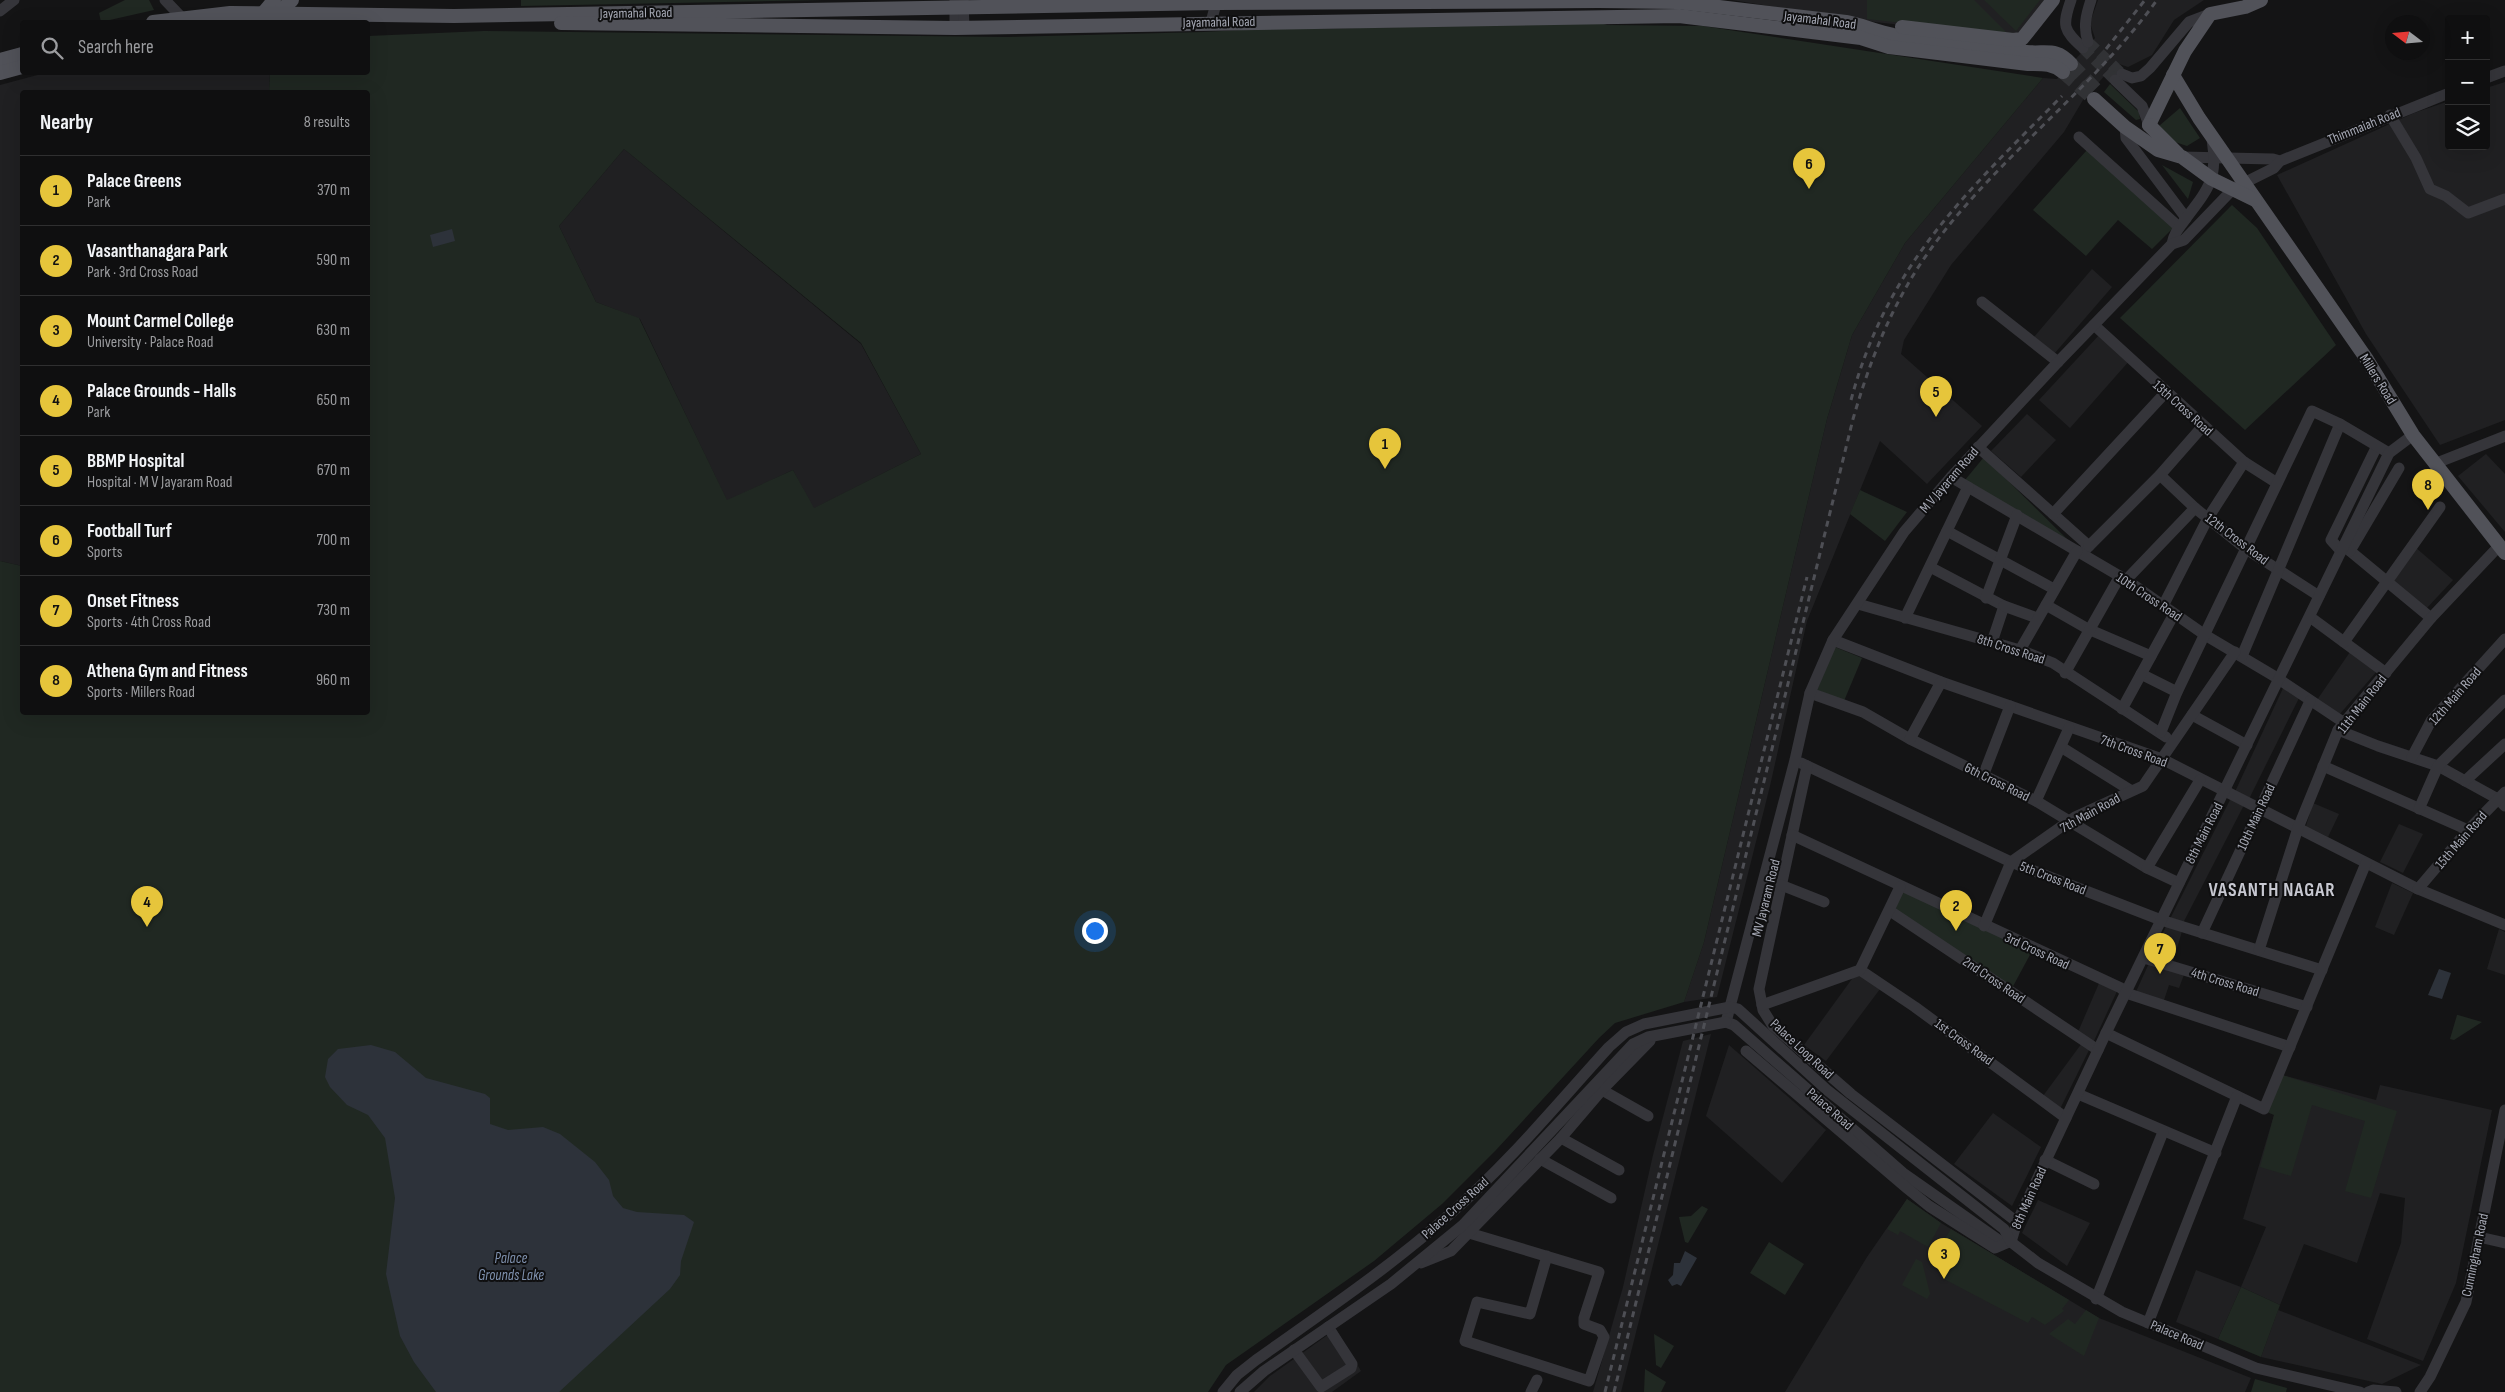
<!DOCTYPE html>
<meta charset="utf-8">
<style>
body{margin:0;font-family:"Sofia Sans Condensed",sans-serif;background:#1d1d1e;color:#f1f3f6}
.controls{position:absolute;right:15px;top:15px;display:grid;overflow:hidden;border-radius:5px;box-shadow:0 5px 20px #0002}
.controls button{width:45px;height:45px;display:grid;place-items:center;padding:0;border:0;border-bottom:1px solid #2f2f30;background:#0f0f10;color:#f1f3f6;font:25px sans-serif}
.compass{position:absolute;left:2385px;top:15px;width:45px;height:45px;border-radius:50%;background:#0f0f10;box-shadow:0 5px 20px #0002;rotate:286deg}
.you{position:absolute;left:1094px;top:930px;width:18px;height:18px;margin:-12px;border:4px solid #fff;border-radius:50%;background:#1a73e8;box-shadow:0 0 0 8px #1a73e833}
.badge{display:grid;place-items:center;width:32px;height:32px;border-radius:50%;background:#e6c53b;color:#111;font-size:16px;font-weight:700}
.pin{position:absolute;translate:-50% -41px;filter:drop-shadow(0 1px 2px #0008)}
.pin::after{content:'';position:absolute;top:26px;width:18px;height:15px;background:inherit;clip-path:polygon(0 0,100% 0,50% 100%)}
.list{margin:0;padding:0;list-style:none}
h2{display:flex;justify-content:space-between;align-items:center;height:65px;margin:0;padding:0 20px;font-size:21px}
h2 small{font-size:16px;font-weight:400;color:#9b9c9f}
.list li{display:grid;grid-template-columns:32px 1fr auto;gap:15px;align-items:center;box-sizing:border-box;height:70px;padding:0 20px;border-top:1px solid #2f2f30}
.list b{display:block;font-size:19px;white-space:nowrap}
.list p{margin:0;font-size:16px;white-space:nowrap;color:#9b9c9f}
.list em{font-size:16px;font-style:normal;color:#9b9c9f}
.icon{flex:none;width:28px;height:28px;fill:none;stroke:currentColor;stroke-width:2;stroke-linecap:round;stroke-linejoin:round}
.map{position:relative;flex:none;width:2505px;height:1392px;overflow:hidden}
.search{position:absolute;background:#0f0f10;box-shadow:0 5px 20px #0002;left:20px;top:20px;width:350px;height:55px;display:flex;align-items:center;gap:12px;box-sizing:border-box;padding:0 18px;border-radius:5px;color:#9b9c9f;font-size:19px}
.panel{position:absolute;background:#0f0f10;box-shadow:0 5px 20px #0002;left:20px;top:90px;width:350px;height:625px;border-radius:5px}
.map>svg:first-child{display:block}
.built{fill:#202022}
.green{fill:#202822;fill-rule:evenodd}
.water{fill:#2d323a}
.lines{fill:none;stroke-linecap:round;stroke-linejoin:round}
.minor-tunnel{stroke:#313235;stroke-width:11;stroke-dasharray:11 5.5;stroke-linecap:butt}
.major-tunnel{stroke:#313235;stroke-width:14;stroke-dasharray:14 7;stroke-linecap:butt}
.minor{stroke:#35353a;stroke-width:11}
.major{stroke:#515259;stroke-width:14}
.rail{stroke:#4e4f55;stroke-width:3;stroke-dasharray:6 5;stroke-linecap:butt}
.labels{text-anchor:middle;dominant-baseline:central;stroke-width:4;stroke-linejoin:round;paint-order:stroke}
.street-label{font-size:14px;fill:#a6a9b5;stroke:#0f0f10}
.water-label{font-size:15px;font-style:italic;fill:#7f91ae;stroke:#0f0f10}
.district-label{font-size:19px;font-weight:bold;letter-spacing:1px;fill:#c7c8d1;stroke:#0f0f10}
</style>
<div class="map">
<svg width="2505" height="1392" viewBox="0 0 2505 1392">
<rect width="100%" height="100%" fill="#141415"/>
<g class="built">
<polygon points="1732,0 2045,0 2023,30 2009,37 1848,19"/>
<polygon points="2098,0 2204,0 2174,20 2152,55 2128,67 2116,63 2083,100 2064,132 1951,265 1904,340 1901,354 1982,426 1927,484 1880,441 1807,621 1770,786 1717,997 1684,1002 1704,942 1827,419 1852,335 1905,243 2043,78 2057,79 2095,38 2090,23"/>
<polygon points="45,73 270,73 269,92 22,92 22,566 0,561 0,85"/>
<polygon points="2505,82 2505,420 2440,445 2366,334 2277,175 2414,113 2449,101 2449,146 2486,146 2486,88"/>
<polygon points="624,149 861,344 921,454 813,509 793,470 727,501 640,319 596,302 559,226"/>
<polygon points="2092,269 2112,287 2054,354 2034,337"/>
<polygon points="2101,333 2130,360 2070,428 2039,400"/>
<polygon points="2027,414 2056,440 2021,477 1991,451"/>
<polygon points="2486,454 2505,474 2505,532 2458,476"/>
<polygon points="2415,547 2453,580 2425,610 2391,581"/>
<polygon points="2350,652 2377,671 2339,715 2317,700"/>
<polygon points="2284,686 2300,696 2248,801 2234,794"/>
<polygon points="2231,798 2244,805 2182,925 2169,921"/>
<polygon points="2313,803 2339,814 2328,837 2306,826"/>
<polygon points="2399,824 2423,834 2403,873 2380,862"/>
<polygon points="2392,883 2413,893 2394,935 2375,927"/>
<polygon points="2167,924 2183,928 2172,965 2151,959"/>
<polygon points="2499,929 2505,932 2505,975 2487,969"/>
<polygon points="2150,961 2185,972 2179,988 2169,985 2163,1003 2135,994"/>
<polygon points="1857,972 1880,989 1826,1061 1804,1045"/>
<polygon points="2100,981 2118,989 2093,1043 2078,1032"/>
<polygon points="1711,1034 1621,1392 1593,1392 1623,1287 1653,1155 1683,1041"/>
<polygon points="2082,1043 2090,1048 2060,1109 2043,1096"/>
<polygon points="1729,1045 1826,1130 1782,1183 1706,1116"/>
<polygon points="2282,1075 2376,1100 2380,1085 2492,1110 2456,1283 2423,1361 2367,1339 2401,1243 2405,1198 2380,1193 2357,1263 2304,1244 2280,1305 2241,1287 2218,1339 2176,1322 2196,1270 2241,1287 2266,1227 2243,1219 2274,1115"/>
<polygon points="1993,1113 2041,1147 2012,1206 1954,1164"/>
<polygon points="1907,1199 1941,1223 2099,1318 2251,1378 2245,1392 1785,1392 1867,1257"/>
<polygon points="2038,1200 2090,1223 2067,1266 2022,1233"/>
<polygon points="2278,1310 2421,1365 2382,1384 2261,1357"/>
<polygon points="1336,1329 1361,1371 1332,1392 1254,1392 1270,1376"/>
</g>
<g class="green">
<polygon points="125,0 149,0 154,10 101,22 99,13"/>
<polygon points="521,0 825,0 521,6"/>
<polygon points="1867,0 1974,0 2009,35 1867,19"/>
<polygon points="1984,0 2040,0 2016,31"/>
<path d="M1598,22L1607,25L1703,26L2043,78L1905,243L1852,335L1827,419L1704,942L1684,1002L1615,1023L1599,1038L1496,1150L1442,1204L1374,1261L1226,1365L1208,1392H0V561L22,566V712H368V92H269L270,73L368,72V36L484,31L1007,37L1203,32L1302,27L1321,29ZM624,149L861,343L921,454L814,508L793,470L727,500L639,318L596,302L559,226Z"/>
<polygon points="2110,84 2139,112 2140,119 2136,120 2104,92"/>
<polygon points="2180,108 2200,138 2187,146 2166,139 2159,126"/>
<polygon points="2087,150 2175,226 2152,249 2118,220 2086,256 2033,210"/>
<polygon points="2162,165 2193,182 2188,199"/>
<polygon points="2232,205 2257,228 2336,345 2245,430 2120,318"/>
<polygon points="1984,457 2070,542 1965,480"/>
<polygon points="1860,490 1907,512 1885,541 1850,514"/>
<polygon points="1835,647 1862,658 1844,701 1817,690"/>
<polygon points="1901,889 2032,951 2011,990 1892,911"/>
<polygon points="2457,1015 2458,1015 2482,1022 2454,1040 2450,1039"/>
<polygon points="2282,1075 2397,1111 2371,1198 2345,1191 2365,1121 2312,1105 2291,1176 2260,1167 2274,1115 2267,1112"/>
<polygon points="1907,1199 1941,1223 1928,1247 1900,1231 1898,1235 1887,1229"/>
<polygon points="1702,1206 1708,1209 1688,1243 1685,1242 1679,1217 1691,1216"/>
<polygon points="1951,1229 2069,1300 2062,1309 2064,1311 2045,1325 2032,1317 2028,1323 1942,1278 1939,1248"/>
<polygon points="1769,1242 1804,1264 1785,1295 1750,1273"/>
<polygon points="1916,1259 1922,1262 1930,1294 1927,1299 1902,1285"/>
<polygon points="2241,1287 2280,1305 2261,1357 2218,1339"/>
<polygon points="2086,1310 2099,1318 2084,1356 2049,1334 2068,1319 2075,1324"/>
<polygon points="1654,1334 1674,1346 1661,1368 1656,1365"/>
<polygon points="1645,1369 1666,1382 1661,1392 1644,1392"/>
<polygon points="2255,1379 2287,1388 2286,1392 2251,1392"/>
</g>
<g class="water">
<polygon points="452,229 455,241 433,247 430,235"/>
<polygon points="2439,969 2451,973 2442,999 2428,995"/>
<polygon points="371,1045 395,1052 426,1078 485,1094 490,1098 490,1124 508,1130 543,1127 560,1134 595,1162 609,1180 613,1196 623,1208 637,1212 684,1215 694,1222 681,1261 680,1275 670,1289 559,1392 436,1392 414,1362 400,1336 386,1274 395,1198 385,1138 368,1115 347,1105 330,1087 325,1077 328,1059 338,1049"/>
<polygon points="1685,1251 1697,1258 1681,1286 1677,1284 1672,1286 1668,1280 1673,1275 1674,1263 1680,1263"/>
</g>
<g class="lines">
<g class="minor-tunnel">
<polyline points="2088,42 2122,74"/>
<polyline points="2083,48 2115,80"/>
</g>
<g class="major-tunnel">
<polyline points="2071,64 2100,94"/>
<polyline points="2063,72 2094,99"/>
</g>
<g class="minor">
<polyline points="165,0 186,22"/>
<polyline points="955,0 955,28"/>
<polyline points="963,0 964,27"/>
<path d="M2071,0C2062,26 2063,30 2083,48"/>
<polyline points="0,11 14,0"/>
<polyline points="1211,22 1217,0"/>
<path d="M2088,42C2083,27 2086,15 2091,0"/>
<polyline points="2122,74 2132,78 2141,76 2150,68 2189,22 2210,14"/>
<polyline points="2486,78 2505,71"/>
<polyline points="2115,80 2142,106 2149,125"/>
<polyline points="2390,115 2416,158 2430,189 2446,196 2468,213 2505,199"/>
<polyline points="2125,127 2126,138 2186,218"/>
<polyline points="2079,137 2179,227"/>
<polyline points="2182,157 2273,159 2280,161"/>
<path d="M2172,244C2174,232 2180,227 2187,217C2210,187 2218,177 2212,139"/>
<polyline points="1982,302 2058,362"/>
<polyline points="2094,325 2244,462 2277,483"/>
<polyline points="1978,447 2089,546 2084,551"/>
<polyline points="2434,464 2505,436"/>
<polyline points="2160,475 2195,508 2246,549 2319,596"/>
<polyline points="1951,477 2128,581 2205,635 2274,676 2343,722"/>
<polyline points="2053,514 2166,392"/>
<polyline points="1947,531 2054,589"/>
<polyline points="2089,546 2160,475 2203,426"/>
<polyline points="2344,546 2431,618"/>
<polyline points="2341,551 2331,540 2375,450"/>
<polyline points="2350,551 2399,468"/>
<polyline points="1930,567 2004,606 1992,642"/>
<polyline points="2126,580 2195,508"/>
<polyline points="1986,598 2017,515"/>
<polyline points="1858,604 2020,650 2053,663 2166,737"/>
<polyline points="2046,605 2088,629 2151,656"/>
<polyline points="2004,606 2037,618"/>
<polyline points="2163,606 2208,518 2244,462"/>
<polyline points="2310,617 2386,673"/>
<polyline points="1905,618 1968,487"/>
<polyline points="1833,640 1941,682 2162,759 2418,889 2505,925"/>
<polyline points="2344,642 2440,507"/>
<polyline points="2020,650 2077,551"/>
<polyline points="2242,656 2340,424"/>
<polyline points="2065,673 2120,576"/>
<polyline points="2141,674 2177,692"/>
<polyline points="1810,693 1863,712 1910,739 2036,801 2147,868 2179,883"/>
<polyline points="2122,709 2174,614"/>
<polyline points="2192,715 2247,745"/>
<polyline points="2338,730 2378,746 2438,766 2498,799 2505,806"/>
<polyline points="2161,732 2177,692 2312,411 2340,424 2389,453"/>
<polyline points="1910,739 1941,682"/>
<polyline points="2061,747 2130,790"/>
<polyline points="2412,757 2431,721 2505,639"/>
<polyline points="1801,763 2011,862 2161,920 2322,970"/>
<polyline points="1807,766 1759,989 1763,1010 1773,1026 1851,1094 2017,1222"/>
<polyline points="2323,766 2468,830"/>
<polyline points="1983,776 2010,706"/>
<polyline points="2465,781 2505,744"/>
<polyline points="2036,801 2069,728"/>
<polyline points="2419,809 2438,766 2505,700"/>
<polyline points="1792,835 2121,988 2126,993 2290,1047"/>
<polyline points="2147,868 2200,780"/>
<polyline points="1781,885 1824,902"/>
<polyline points="2418,889 2468,830 2505,792"/>
<polyline points="1890,911 2098,1050"/>
<polyline points="1984,926 2011,862 2075,817 2143,786 2235,652"/>
<polyline points="2202,933 2310,701"/>
<polyline points="2259,950 2298,828 2338,730 2431,618 2499,546"/>
<polyline points="2144,958 2307,1007"/>
<polyline points="1860,970 1915,1007 2066,1118"/>
<polyline points="1762,1005 1860,970 1900,887"/>
<polyline points="1726,1022 1795,760 1810,693 1833,640 1904,532 1951,477 2058,362 2172,244 2184,240 2234,188 2274,168 2280,161 2449,93"/>
<polyline points="1726,1022 1734,1025 1903,1173 2000,1241 2011,1242"/>
<polyline points="2106,1033 2264,1109 2366,863"/>
<polyline points="1746,1051 1908,1189 1929,1206 1995,1248 2009,1242"/>
<polyline points="1602,1090 1648,1116"/>
<polyline points="2078,1094 2216,1153"/>
<polyline points="1561,1138 1619,1170"/>
<polyline points="1540,1159 1611,1198"/>
<polyline points="2045,1160 2094,1184"/>
<polyline points="1469,1233 1599,1272 1584,1318 1584,1324 1600,1330 1604,1337 1589,1381 1465,1341 1477,1302 1530,1314 1547,1256"/>
<polyline points="2479,1237 2505,1243"/>
<polyline points="2011,1242 2017,1222 2106,1033 2389,453 2413,435"/>
<polyline points="1421,1263 1451,1251 1561,1138 1602,1090 1650,1041"/>
<polyline points="2096,1299 2163,1132"/>
<polyline points="2148,1323 2237,1096"/>
<polyline points="1294,1350 1321,1387 1351,1368 1352,1364 1328,1327"/>
<path d="M1223,1392L1237,1375L1256,1360C1322,1313 1389,1268 1450,1214C1508,1164 1558,1103 1609,1047L1626,1032L1644,1024L1730,1007L1738,1009L1827,1090L2004,1229L2011,1242L2038,1263L2122,1312L2256,1368L2360,1392"/>
<polyline points="1240,1392 1264,1371 1391,1284 1463,1225 1633,1044 1648,1037 1726,1022"/>
<polyline points="1531,1392 1537,1380"/>
<polyline points="2368,1392 2373,1390 2396,1392"/>
<polyline points="2420,1392 2430,1377 2466,1302 2505,1110"/>
</g>
<g class="major">
<polyline points="260,17 274,0"/>
<polyline points="276,18 278,13 292,0"/>
<path d="M153,22L230,13L454,16L1216,3L1599,1L1677,2L1846,22C1862,25 1877,32 1893,35C1935,44 1983,47 2026,52C2046,54 2056,47 2071,64"/>
<path d="M561,23L955,28L1679,16L1861,38L1889,47L2028,64C2042,64 2052,63 2063,72"/>
<polyline points="1902,27 2013,40 2022,39 2053,0"/>
<polyline points="0,60 22,54"/>
<polyline points="0,73 22,67"/>
<polyline points="2173,75 2199,118 2366,358 2413,435 2505,553"/>
<polyline points="2094,99 2125,127 2158,150 2182,157 2212,179 2255,200"/>
<polyline points="2149,125 2185,51 2210,14 2245,7 2261,0"/>
<polyline points="2149,125 2178,154"/>
</g>
<g class="rail">
<polyline points="2106,49 2145,0"/>
<path d="M1851,400C1888,263 1966,193 2062,96"/>
<polyline points="1605,1392 1807,577"/>
<path d="M1614,1392L1853,419C1869,364 1888,314 1919,266C1985,166 2087,97 2157,0"/>
</g>
</g>
<g class="labels">
<g class="street-label">
<text transform="translate(636 13) rotate(-1)">Jayamahal Road</text>
<text transform="translate(1820 20) rotate(7)">Jayamahal Road</text>
<text transform="translate(1219 22) rotate(-1)">Jayamahal Road</text>
<text transform="translate(2364 126) rotate(-22)">Thimmaiah Road</text>
<text transform="translate(2378 379) rotate(58)">Millers Road</text>
<text transform="translate(2183 408) rotate(42)">13th Cross Road</text>
<text transform="translate(1949 480) rotate(-49)">M V Jayaram Road</text>
<text transform="translate(2237 539) rotate(37)">12th Cross Road</text>
<text transform="translate(2149 597) rotate(34)">10th Cross Road</text>
<text transform="translate(2011 649) rotate(18)">8th Cross Road</text>
<text transform="translate(2455 696) rotate(-49)">12th Main Road</text>
<text transform="translate(2362 704) rotate(-52)">11th Main Road</text>
<text transform="translate(2134 751) rotate(20)">7th Cross Road</text>
<text transform="translate(1997 782) rotate(26)">6th Cross Road</text>
<text transform="translate(2090 813) rotate(-29)">7th Main Road</text>
<text transform="translate(2256 817) rotate(-65)">10th Main Road</text>
<text transform="translate(2204 833) rotate(-63)">8th Main Road</text>
<text transform="translate(2461 840) rotate(-49)">15th Main Road</text>
<text transform="translate(2053 878) rotate(21)">5th Cross Road</text>
<text transform="translate(1766 898) rotate(-76)">MV Jayaram Road</text>
<text transform="translate(2037 951) rotate(25)">3rd Cross Road</text>
<text transform="translate(1994 980) rotate(34)">2nd Cross Road</text>
<text transform="translate(2225 982) rotate(17)">4th Cross Road</text>
<text transform="translate(1964 1042) rotate(36)">1st Cross Road</text>
<text transform="translate(1802 1049) rotate(43)">Palace Loop Road</text>
<text transform="translate(1830 1109) rotate(41)">Palace Road</text>
<text transform="translate(2029 1198) rotate(-66)">8th Main Road</text>
<text transform="translate(1455 1208) rotate(-42)">Palace Cross Road</text>
<text transform="translate(2475 1255) rotate(-78)">Cunningham Road</text>
<text transform="translate(2177 1335) rotate(23)">Palace Road</text>
</g>
<g class="water-label">
<text x="511" y="1258">Palace<tspan x="511" dy="17">Grounds Lake</tspan></text>
</g>
<g class="district-label">
<text x="2272" y="890">VASANTH NAGAR</text>
</g>
</g>
</svg>
<div class="controls">
<button>+</button>
<button>−</button>
<button><svg class="icon" aria-label="layers" viewBox="0 0 24 24"><path d="M12 4l9 5-9 5-9-5zM3 14l9 5 9-5"/></svg></button>
</div>
<svg class="compass" viewBox="-18 -18 36 36"><path d="M0-13l5 13h-10z" fill="#e53935"/><path d="M0 13l5-13h-10z" fill="#9b9c9f"/></svg>
<div class="you"></div>
<div class="pin badge" style="left:1385px;top:469px">1</div>
<div class="pin badge" style="left:1956px;top:931px">2</div>
<div class="pin badge" style="left:1944px;top:1279px">3</div>
<div class="pin badge" style="left:147px;top:927px">4</div>
<div class="pin badge" style="left:1936px;top:417px">5</div>
<div class="pin badge" style="left:1809px;top:189px">6</div>
<div class="pin badge" style="left:2160px;top:974px">7</div>
<div class="pin badge" style="left:2428px;top:510px">8</div>
<div class="search"><svg class="icon" aria-label="search" viewBox="0 0 24 24"><circle cx="10" cy="10" r="6"/><path d="M15 15l6 6"/></svg>Search here</div>
<section class="panel">
<h2>Nearby<small>8 results</small></h2>
<ul class="list">
<li><span class="badge">1</span><div><b>Palace Greens</b><p>Park</p></div><em>370 m</em></li>
<li><span class="badge">2</span><div><b>Vasanthanagara Park</b><p>Park · 3rd Cross Road</p></div><em>590 m</em></li>
<li><span class="badge">3</span><div><b>Mount Carmel College</b><p>University · Palace Road</p></div><em>630 m</em></li>
<li><span class="badge">4</span><div><b>Palace Grounds - Halls</b><p>Park</p></div><em>650 m</em></li>
<li><span class="badge">5</span><div><b>BBMP Hospital</b><p>Hospital · M V Jayaram Road</p></div><em>670 m</em></li>
<li><span class="badge">6</span><div><b>Football Turf</b><p>Sports</p></div><em>700 m</em></li>
<li><span class="badge">7</span><div><b>Onset Fitness</b><p>Sports · 4th Cross Road</p></div><em>730 m</em></li>
<li><span class="badge">8</span><div><b>Athena Gym and Fitness</b><p>Sports · Millers Road</p></div><em>960 m</em></li>
</ul>
</section>
</div>
